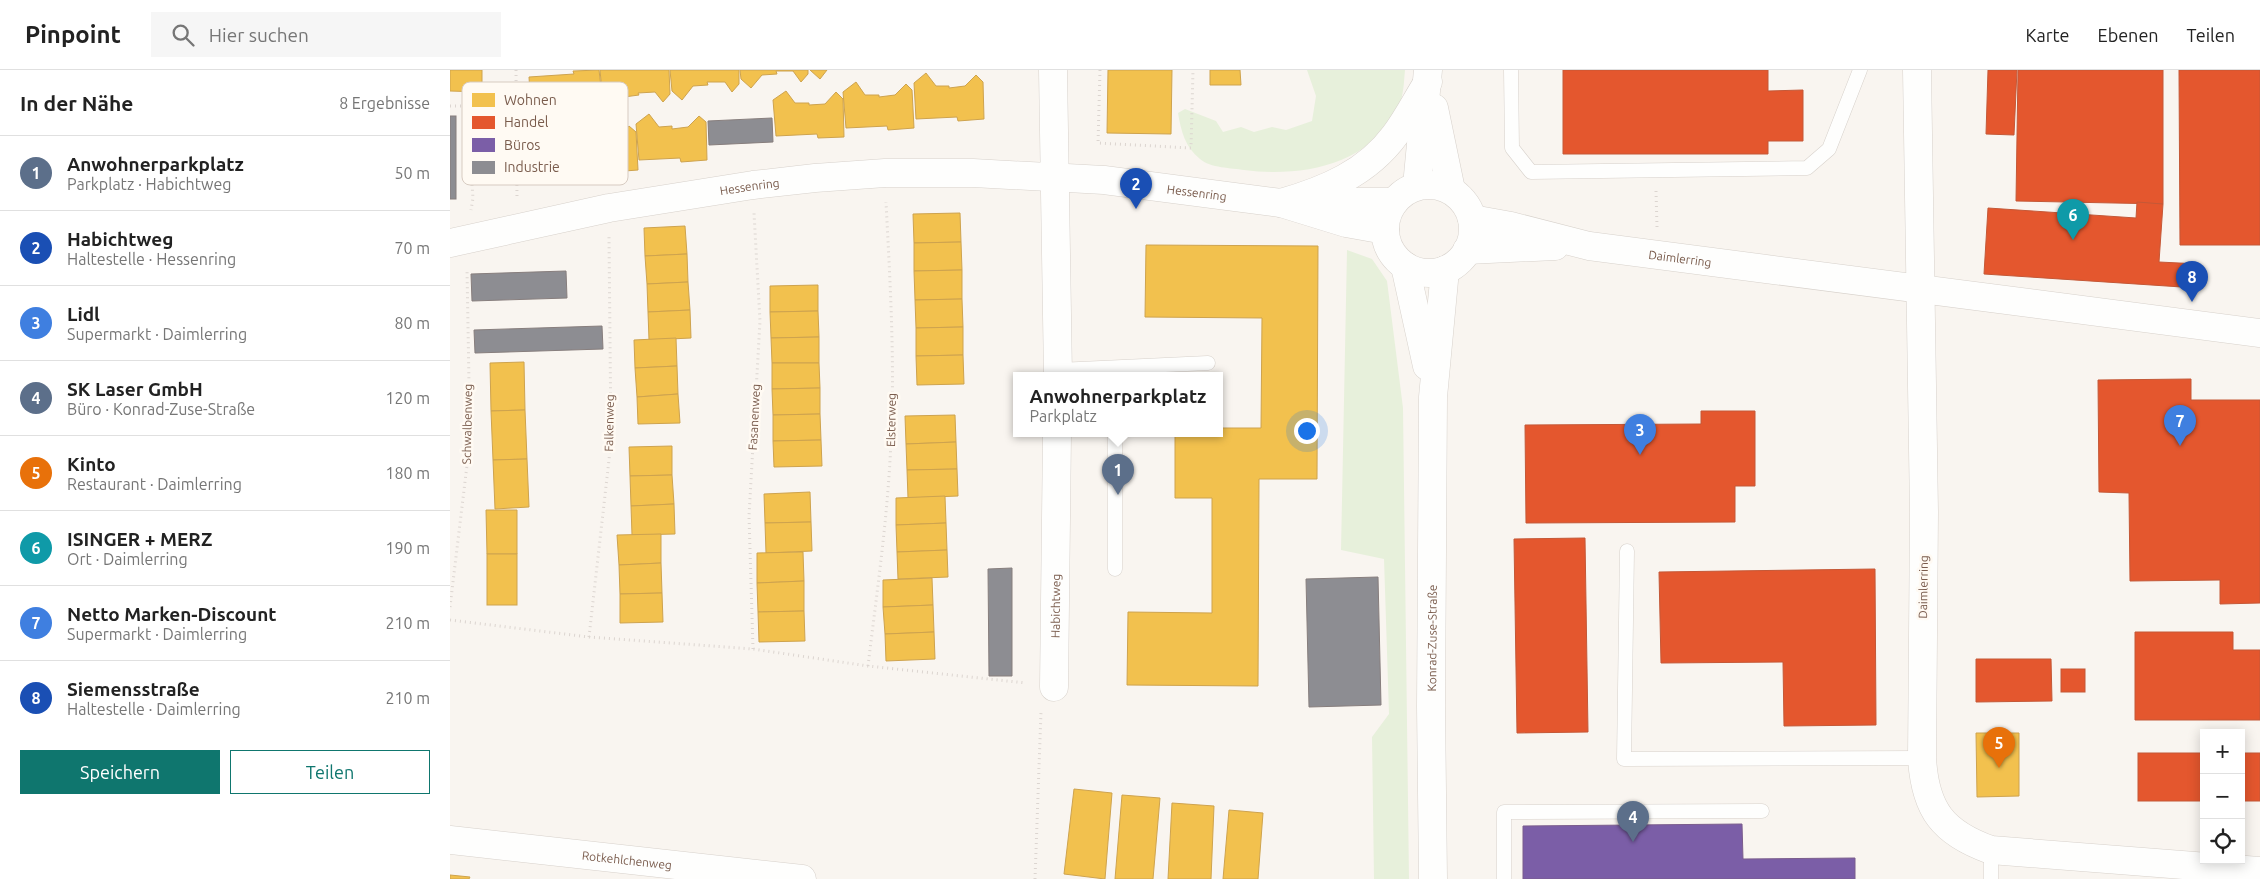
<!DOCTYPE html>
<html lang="de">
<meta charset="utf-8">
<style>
body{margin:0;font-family:Ubuntu,sans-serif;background:#f6f6f6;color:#222}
.controls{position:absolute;right:15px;bottom:15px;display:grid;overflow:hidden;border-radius:0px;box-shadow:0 2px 12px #0003}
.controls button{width:45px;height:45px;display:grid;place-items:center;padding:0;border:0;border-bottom:1px solid #e0e0e0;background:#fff;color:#222;font:25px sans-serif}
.you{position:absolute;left:856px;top:360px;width:18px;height:18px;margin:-12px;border:4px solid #fff;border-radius:50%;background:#1a73e8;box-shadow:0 0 0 8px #1a73e833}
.badge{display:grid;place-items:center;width:32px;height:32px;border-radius:50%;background:#0f766e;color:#fff;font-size:16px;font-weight:700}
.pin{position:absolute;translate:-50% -41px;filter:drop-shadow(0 1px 2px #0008)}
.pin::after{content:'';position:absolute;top:26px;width:18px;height:15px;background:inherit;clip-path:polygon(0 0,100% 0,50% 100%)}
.popup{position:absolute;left:563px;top:302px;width:210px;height:65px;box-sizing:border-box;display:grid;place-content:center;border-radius:0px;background:#fff;filter:drop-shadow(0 1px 4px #0005);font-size:16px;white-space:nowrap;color:#767676}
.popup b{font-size:19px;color:#222}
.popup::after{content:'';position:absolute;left:50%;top:100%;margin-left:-10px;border:10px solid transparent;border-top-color:#fff}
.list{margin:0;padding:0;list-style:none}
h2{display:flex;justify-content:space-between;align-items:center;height:65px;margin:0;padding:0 20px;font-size:21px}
h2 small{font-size:16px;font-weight:400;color:#767676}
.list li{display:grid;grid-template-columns:32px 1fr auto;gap:15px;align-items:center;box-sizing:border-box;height:75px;padding:0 20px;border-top:1px solid #e0e0e0}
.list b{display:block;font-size:19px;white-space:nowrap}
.list p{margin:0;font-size:16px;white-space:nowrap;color:#767676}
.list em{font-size:16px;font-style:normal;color:#767676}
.actions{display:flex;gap:10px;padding:15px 20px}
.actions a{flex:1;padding:11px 0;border:1px solid #0f766e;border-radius:0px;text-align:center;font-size:18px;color:#0f766e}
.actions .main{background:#0f766e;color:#fff}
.icon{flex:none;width:28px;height:28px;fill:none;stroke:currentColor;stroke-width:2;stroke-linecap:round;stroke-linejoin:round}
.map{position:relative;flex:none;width:1810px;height:809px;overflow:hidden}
header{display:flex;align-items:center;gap:30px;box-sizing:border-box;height:70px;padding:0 25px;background:#fff;border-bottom:1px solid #e0e0e0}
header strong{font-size:24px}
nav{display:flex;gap:28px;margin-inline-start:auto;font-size:18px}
.search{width:350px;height:45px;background:#f6f6f6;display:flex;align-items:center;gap:12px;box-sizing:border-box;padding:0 18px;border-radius:0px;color:#767676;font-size:19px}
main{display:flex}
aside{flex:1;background:#fff}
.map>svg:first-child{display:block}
.green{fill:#e7f0db}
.homes{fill:#f2c14e;stroke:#cea34e}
.shops{fill:#e4572e;stroke:#c45837}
.offices{fill:#7b5ea7;stroke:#7b5d8c}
.industry{fill:#8d8d92;stroke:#877e7d}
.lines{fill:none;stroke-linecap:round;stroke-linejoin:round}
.service-casing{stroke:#d7d1cb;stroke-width:15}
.minor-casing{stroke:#d7d1cb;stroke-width:29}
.tertiary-casing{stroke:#d7d1cb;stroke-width:29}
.path{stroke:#dcd5d0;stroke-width:3;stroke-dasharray:1 4;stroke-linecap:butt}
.service{stroke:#fefefd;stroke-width:14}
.minor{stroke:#fefefd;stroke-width:28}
.tertiary{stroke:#fefefd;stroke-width:28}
.labels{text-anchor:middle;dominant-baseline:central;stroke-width:5;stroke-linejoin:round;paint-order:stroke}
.street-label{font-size:12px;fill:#7a5c4d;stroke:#fffaf3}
.key{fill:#fffaf3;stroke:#d7cbc1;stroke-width:1}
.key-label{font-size:14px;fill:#7a5c4d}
</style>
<header>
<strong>Pinpoint</strong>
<div class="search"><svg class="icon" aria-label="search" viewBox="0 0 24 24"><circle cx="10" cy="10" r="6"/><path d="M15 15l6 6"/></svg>Hier suchen</div>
<nav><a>Karte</a><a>Ebenen</a><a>Teilen</a></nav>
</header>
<main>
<aside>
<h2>In der Nähe<small>8 Ergebnisse</small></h2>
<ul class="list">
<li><span class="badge" style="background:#5c6f8a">1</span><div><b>Anwohnerparkplatz</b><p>Parkplatz · Habichtweg</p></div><em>50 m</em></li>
<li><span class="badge" style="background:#1a4fb4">2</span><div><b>Habichtweg</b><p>Haltestelle · Hessenring</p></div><em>70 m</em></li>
<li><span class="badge" style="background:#3f7fe0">3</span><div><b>Lidl</b><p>Supermarkt · Daimlerring</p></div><em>80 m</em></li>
<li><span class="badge" style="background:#5c6f8a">4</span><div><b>SK Laser GmbH</b><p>Büro · Konrad-Zuse-Straße</p></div><em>120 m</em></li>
<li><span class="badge" style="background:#e8710a">5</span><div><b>Kinto</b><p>Restaurant · Daimlerring</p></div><em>180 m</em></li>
<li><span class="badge" style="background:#0f9aa8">6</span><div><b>ISINGER + MERZ</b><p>Ort · Daimlerring</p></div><em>190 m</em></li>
<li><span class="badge" style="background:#3f7fe0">7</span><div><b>Netto Marken-Discount</b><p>Supermarkt · Daimlerring</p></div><em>210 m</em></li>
<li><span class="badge" style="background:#1a4fb4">8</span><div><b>Siemensstraße</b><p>Haltestelle · Daimlerring</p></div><em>210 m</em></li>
</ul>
<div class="actions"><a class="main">Speichern</a><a>Teilen</a></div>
</aside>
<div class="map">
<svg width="1810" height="809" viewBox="0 0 1810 809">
<rect width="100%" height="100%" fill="#f9f5f0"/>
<g class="green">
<path d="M857,0H955C954,9 954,18 952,26C951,33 945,40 942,47C914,97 847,107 794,100C782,98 760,98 750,89C735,77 731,61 728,43L735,39L766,51L773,62L791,57L804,62L822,57L836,60L862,51L866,26Z"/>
<polygon points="897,180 922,189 937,211 953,338 959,809 924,809 922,667 939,644 934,489 891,480"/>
</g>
<g class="homes">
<polygon points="0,0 32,0 32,22 0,21"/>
<polygon points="149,0 153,35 142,44 134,33 117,33 117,36 102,37 91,51 81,41 79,7 124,4 123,1"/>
<polygon points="150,0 219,0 220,24 213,32 205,22 188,23 189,25 174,27 163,41 153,32"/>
<polygon points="220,0 289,0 289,14 282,22 275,12 257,12 258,15 243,16 232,30 222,21"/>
<polygon points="290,0 358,0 358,4 351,12 343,1 326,1 327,4 312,5 301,18 291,9"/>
<polygon points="360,0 377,0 370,9"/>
<polygon points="658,0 722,0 721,64 657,63"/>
<polygon points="760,0 790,0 791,15 760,15"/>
<polygon points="476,3 486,16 499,16 499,18 515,16 526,5 533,12 534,49 508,51 507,47 466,49 464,13"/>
<polygon points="406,12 415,25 429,25 429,27 445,25 456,14 462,20 464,58 438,60 437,56 396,58 393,22"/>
<polygon points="336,21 345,33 359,33 359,35 375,34 386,22 393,29 394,67 368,68 367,64 326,66 323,30"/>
<polygon points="199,44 209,57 222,56 222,59 238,57 249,46 256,52 257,90 231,92 230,88 189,90 186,54"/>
<polygon points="130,54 139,67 153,66 153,69 169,67 179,56 186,62 188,100 161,102 161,98 120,100 117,64"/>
<polygon points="510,143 511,172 464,173 463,144"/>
<polygon points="235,156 237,184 195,186 194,158"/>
<polygon points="511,172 512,200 464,201 464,173"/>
<polygon points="696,175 868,176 867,409 809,409 808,616 677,615 678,542 762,543 762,428 725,428 725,364 769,364 769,358 811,358 812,248 695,247"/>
<polygon points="237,184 238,212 197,214 195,186"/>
<polygon points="512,200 512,229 465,230 464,201"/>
<polygon points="238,212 240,240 198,242 197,214"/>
<polygon points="368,215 368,241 320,242 320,216"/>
<polygon points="512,229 513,257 466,258 465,230"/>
<polygon points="240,240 241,268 199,270 198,242"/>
<polygon points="368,241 369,267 321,268 320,242"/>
<polygon points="513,257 513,285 466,286 466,258"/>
<polygon points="369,267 369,293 322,293 321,268"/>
<polygon points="226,268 227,296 185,298 184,270"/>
<polygon points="513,285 514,314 467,315 466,286"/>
<polygon points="74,292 75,340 41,341 40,293"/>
<polygon points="322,293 369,293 370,318 322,319"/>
<polygon points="227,296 228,324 187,327 185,298"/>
<polygon points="370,318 370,344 323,345 322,319"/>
<polygon points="228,324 230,353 188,354 187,327"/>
<polygon points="75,340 77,389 43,390 41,341"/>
<polygon points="370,344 371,370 323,371 323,345"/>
<polygon points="505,345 506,372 456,374 455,346"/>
<polygon points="371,370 372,396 324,397 323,371"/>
<polygon points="506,372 507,399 457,400 456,374"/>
<polygon points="222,376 222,405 180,406 179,377"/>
<polygon points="77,389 79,437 45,439 43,390"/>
<polygon points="507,399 508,426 458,428 457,400"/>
<polygon points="222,405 224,434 181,436 180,406"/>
<polygon points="360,422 361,452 315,453 314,424"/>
<polygon points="495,426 496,453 446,455 446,428"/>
<polygon points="224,434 225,464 182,465 181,436"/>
<polygon points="36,440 67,440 67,484 37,484"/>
<polygon points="361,452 362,481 316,483 315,453"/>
<polygon points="496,453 497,480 447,482 446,455"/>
<polygon points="211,464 211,493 169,495 167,465"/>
<polygon points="497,480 498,507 448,509 447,482"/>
<polygon points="353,482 354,511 307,513 307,483"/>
<rect x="37" y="484" width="30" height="51"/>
<polygon points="211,493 212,523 170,524 169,495"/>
<polygon points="482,508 483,535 433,537 433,510"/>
<polygon points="354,511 354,541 308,542 307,513"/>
<polygon points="212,523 213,552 170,553 170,524"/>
<polygon points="483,535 484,562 435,564 433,537"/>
<polygon points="354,541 355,571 309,572 308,542"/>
<polygon points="484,562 485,589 436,591 435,564"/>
<polygon points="1526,663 1569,663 1569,726 1527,727"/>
<polygon points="624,719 662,723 655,809 614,804"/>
<polygon points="672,725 710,728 703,809 665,809"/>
<polygon points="722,733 764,736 761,809 718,809"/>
<polygon points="779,740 813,743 808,809 773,809"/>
<polygon points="0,805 20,807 19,809 0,809"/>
</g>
<g class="shops">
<polygon points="1113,0 1318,0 1318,21 1353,20 1353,71 1318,71 1318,84 1113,84"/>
<polygon points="1538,0 1567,0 1564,65 1536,64"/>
<polygon points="1568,0 1713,0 1713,134 1566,131"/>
<polygon points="1729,0 1810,0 1810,175 1730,175"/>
<polygon points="1687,132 1713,134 1709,192 1749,194 1747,218 1534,204 1538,138 1686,148"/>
<polygon points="1741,309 1741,330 1810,330 1810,533 1770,534 1770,510 1680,511 1679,423 1649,422 1648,310"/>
<polygon points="1251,341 1305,341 1305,416 1285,416 1285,452 1076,453 1075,355 1251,354"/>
<polygon points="1135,468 1138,662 1067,663 1064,469"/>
<polygon points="1425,499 1426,655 1334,656 1333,592 1211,593 1209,502"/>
<polygon points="1685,562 1783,562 1783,580 1810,580 1810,650 1685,650"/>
<polygon points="1526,589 1601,589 1602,631 1526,632"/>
<rect x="1611" y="599" width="24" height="23"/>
<rect x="1688" y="683" width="66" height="48"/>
<rect x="1791" y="683" width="19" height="48"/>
</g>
<polygon class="offices" points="1292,754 1293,789 1405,788 1405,809 1073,809 1073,756"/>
<g class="industry">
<polygon points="38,38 62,38 63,108 39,108"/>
<rect x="0" y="46" width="6" height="83"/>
<polygon points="322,48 323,72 259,75 258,51"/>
<polygon points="116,81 116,104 75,106 74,83"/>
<polygon points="116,201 117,228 22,231 21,204"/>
<polygon points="152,256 153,279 25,283 24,260"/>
<polygon points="562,498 562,606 539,606 538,499"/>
<polygon points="928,507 931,635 859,637 856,509"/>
</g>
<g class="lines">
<defs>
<g id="service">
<polyline points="1061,0 1062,78 1081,102 1357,98 1379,79 1410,0"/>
<polyline points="608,300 758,293"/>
<polyline points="1177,481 1174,689 1472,688"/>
<polyline points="665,499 665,364"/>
<polyline points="1054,809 1054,742 1312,741"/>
<polyline points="1541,809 1541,780"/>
</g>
<g id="minor">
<polyline points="603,0 608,306"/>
<path d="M1467,0L1474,442L1472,688C1475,740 1493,763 1541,780L1810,801"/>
<polyline points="855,132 944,132"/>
<path d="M831,133C876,120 917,103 945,65C958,48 967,29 978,12"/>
<path id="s1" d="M1022,149L1061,156L1139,176L1810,263"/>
<path id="s2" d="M0,173L159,138L303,115L365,108L435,103H523L654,110L831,133L896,153L935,160"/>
<polyline points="1017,180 1105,176"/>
<path id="s3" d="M604,617L607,364"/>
<path id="s4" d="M0,770L352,809"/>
</g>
<g id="tertiary">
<polyline points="984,38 1001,120"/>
<circle cx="979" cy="159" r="44"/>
<polyline points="967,116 978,0"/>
<polyline points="955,196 977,296"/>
<path id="s5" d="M983,809L981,636L983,327L995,200"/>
</g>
</defs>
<use href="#service" class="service-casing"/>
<use href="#minor" class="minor-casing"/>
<use href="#tertiary" class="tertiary-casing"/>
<g class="path">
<polyline points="66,0 67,129"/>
<polyline points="650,0 648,73 741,78 743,0"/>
<polyline points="0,36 16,36 23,128 21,140"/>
<polyline points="1206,121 1207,157"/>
<polyline points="0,537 20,370 17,199"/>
<polyline points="0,550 139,567 303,579 418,596 576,613"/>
<polyline points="139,567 161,372 159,167"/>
<polyline points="303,579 299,446 310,251 304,143"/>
<path d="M418,596C427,521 438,446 441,370C445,291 440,211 436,132"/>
<polyline points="585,809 591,642"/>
</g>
<use href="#service" class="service"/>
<use href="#minor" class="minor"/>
<use href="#tertiary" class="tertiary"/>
</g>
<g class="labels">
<g class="street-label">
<text stroke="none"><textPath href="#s2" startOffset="305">Hessenring</textPath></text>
<text stroke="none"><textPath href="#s2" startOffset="754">Hessenring</textPath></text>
<text stroke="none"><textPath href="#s1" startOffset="212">Daimlerring</textPath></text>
<text transform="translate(304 347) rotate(-87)">Fasanenweg</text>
<text transform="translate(441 350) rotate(-89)">Elsterweg</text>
<text transform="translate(159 353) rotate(-89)">Falkenweg</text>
<text transform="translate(17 354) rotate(-89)">Schwalbenweg</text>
<text transform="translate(1473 517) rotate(-89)">Daimlerring</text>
<text stroke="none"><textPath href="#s3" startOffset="81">Habichtweg</textPath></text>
<text stroke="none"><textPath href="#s5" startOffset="241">Konrad-Zuse-Straße</textPath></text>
<text stroke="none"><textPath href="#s4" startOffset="178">Rotkehlchenweg</textPath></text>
</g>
</g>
<rect x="12" y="12" width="166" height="103" rx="8" class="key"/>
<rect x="22" y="23" width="23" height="14" fill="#f2c14e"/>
<rect x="22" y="46" width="23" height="13" fill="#e4572e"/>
<rect x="22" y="68" width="23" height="14" fill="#7b5ea7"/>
<rect x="22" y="91" width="23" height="13" fill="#8d8d92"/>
<g class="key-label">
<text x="54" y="35">Wohnen</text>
<text x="54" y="57">Handel</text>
<text x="54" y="80">Büros</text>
<text x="54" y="102">Industrie</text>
</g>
</svg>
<div class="controls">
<button>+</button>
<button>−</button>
<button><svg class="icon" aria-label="locate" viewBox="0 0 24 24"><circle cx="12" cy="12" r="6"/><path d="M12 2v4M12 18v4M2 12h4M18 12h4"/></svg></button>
</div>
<div class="you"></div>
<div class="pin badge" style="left:668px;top:425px;background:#5c6f8a">1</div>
<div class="popup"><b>Anwohnerparkplatz</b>Parkplatz</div>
<div class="pin badge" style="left:686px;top:139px;background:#1a4fb4">2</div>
<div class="pin badge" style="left:1190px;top:385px;background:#3f7fe0">3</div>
<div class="pin badge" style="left:1183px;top:772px;background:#5c6f8a">4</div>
<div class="pin badge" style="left:1549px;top:698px;background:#e8710a">5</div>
<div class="pin badge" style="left:1623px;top:170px;background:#0f9aa8">6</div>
<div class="pin badge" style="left:1730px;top:376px;background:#3f7fe0">7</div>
<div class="pin badge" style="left:1742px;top:232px;background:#1a4fb4">8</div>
</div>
</main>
